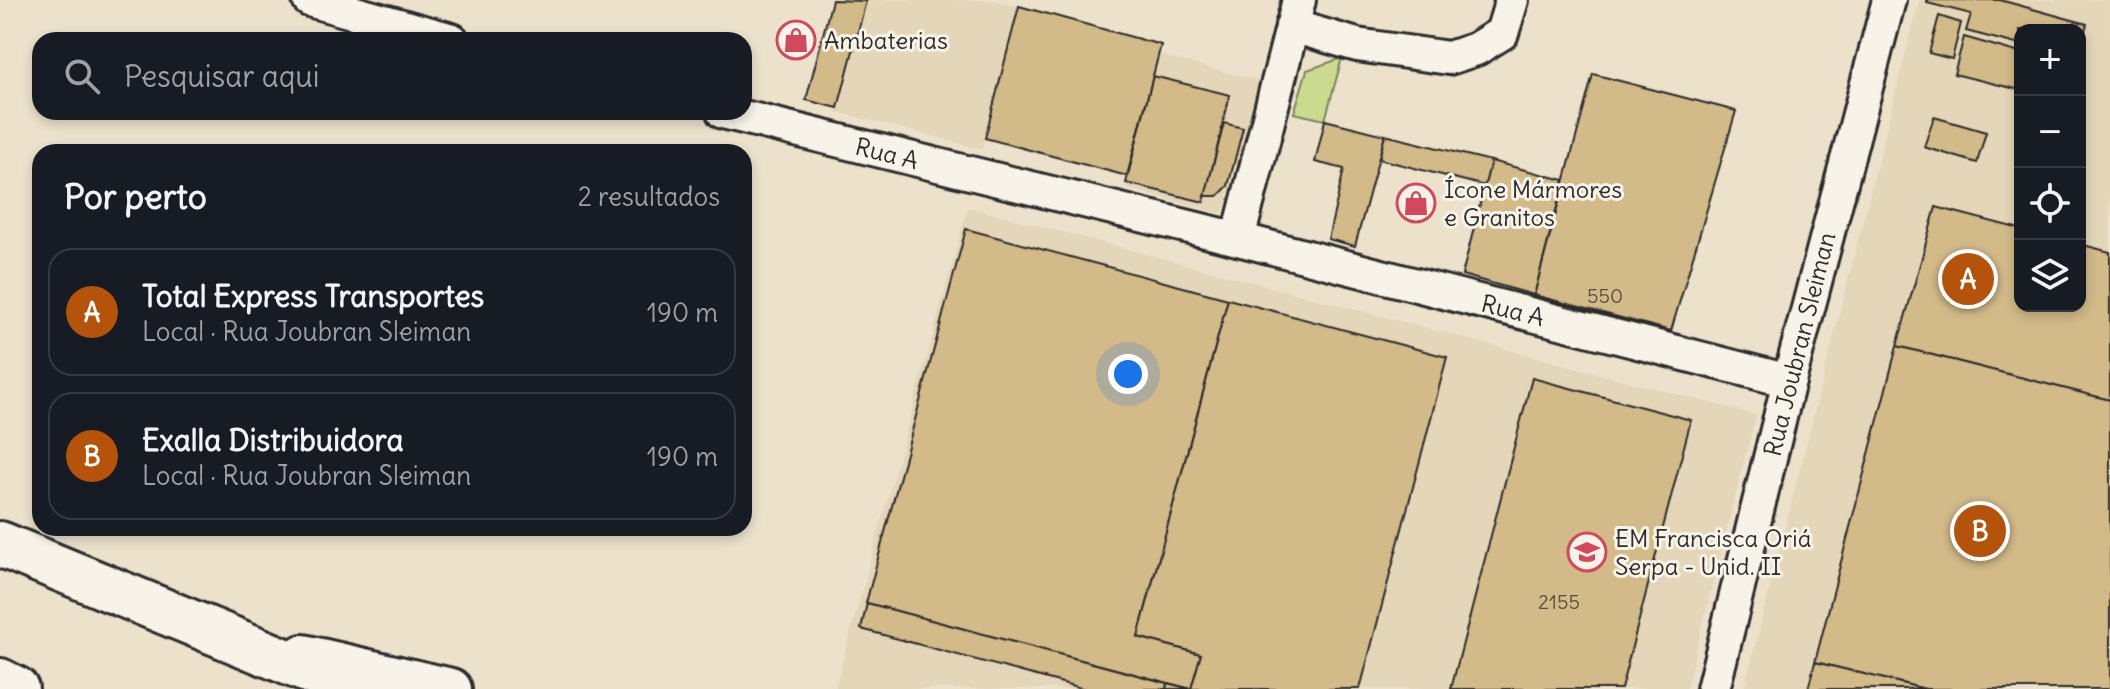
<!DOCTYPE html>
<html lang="pt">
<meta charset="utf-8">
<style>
body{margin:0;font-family:Delius,sans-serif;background:#20242c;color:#f1f3f6}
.controls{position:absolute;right:24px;top:24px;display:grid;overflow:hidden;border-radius:16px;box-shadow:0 4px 12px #0003}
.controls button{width:72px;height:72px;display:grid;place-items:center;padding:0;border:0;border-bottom:2px solid #363941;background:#171b24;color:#f1f3f6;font:40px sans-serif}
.you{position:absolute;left:1128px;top:374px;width:28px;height:28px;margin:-20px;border:6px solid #fff;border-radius:50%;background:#1a73e8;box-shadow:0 0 0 12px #1a73e833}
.badge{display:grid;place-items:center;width:52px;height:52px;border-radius:50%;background:#b45309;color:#fff;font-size:26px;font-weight:700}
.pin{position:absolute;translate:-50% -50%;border:4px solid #fff;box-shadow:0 2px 8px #0006}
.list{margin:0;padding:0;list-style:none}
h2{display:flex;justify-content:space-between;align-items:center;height:104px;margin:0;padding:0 32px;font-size:34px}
h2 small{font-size:26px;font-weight:400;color:#9ea1a6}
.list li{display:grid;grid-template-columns:52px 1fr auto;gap:24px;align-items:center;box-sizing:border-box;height:128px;margin:0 16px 16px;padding:0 16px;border:2px solid #363941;border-radius:24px}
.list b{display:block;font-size:30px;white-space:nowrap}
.list p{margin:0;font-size:26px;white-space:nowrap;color:#9ea1a6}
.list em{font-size:26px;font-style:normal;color:#9ea1a6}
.icon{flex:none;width:44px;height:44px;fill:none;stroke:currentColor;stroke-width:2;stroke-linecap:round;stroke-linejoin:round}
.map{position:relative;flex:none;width:2110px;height:689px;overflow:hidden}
.search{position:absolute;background:#171b24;box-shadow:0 4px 12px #0003;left:32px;top:32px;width:720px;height:88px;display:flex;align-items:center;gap:20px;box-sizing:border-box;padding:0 28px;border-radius:24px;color:#9ea1a6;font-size:30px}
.panel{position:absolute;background:#171b24;box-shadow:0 4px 12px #0003;left:32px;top:144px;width:720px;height:392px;border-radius:24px}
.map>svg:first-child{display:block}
.built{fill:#e4d6b8;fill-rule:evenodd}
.green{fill:#cada8e;stroke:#7a825c;stroke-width:2}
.building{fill:#d2ba89;stroke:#2b2b2b;stroke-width:2}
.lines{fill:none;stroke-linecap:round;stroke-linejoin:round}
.minor-casing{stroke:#2b2b2b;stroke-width:38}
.major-casing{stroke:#2b2b2b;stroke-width:46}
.highway-casing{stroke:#2b2b2b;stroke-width:50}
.minor{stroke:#f7f3e8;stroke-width:32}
.major{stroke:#f7f3e8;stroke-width:40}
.highway{stroke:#f7f3e8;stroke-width:44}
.labels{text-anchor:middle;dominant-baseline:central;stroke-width:6;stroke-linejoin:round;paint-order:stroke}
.number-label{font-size:20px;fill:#554f42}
.poi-label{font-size:24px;fill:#2b2b2b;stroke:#f7f3e8;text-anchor:start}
.street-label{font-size:24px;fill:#2b2b2b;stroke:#f7f3e8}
</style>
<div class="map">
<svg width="2110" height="689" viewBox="0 0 2110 689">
<rect width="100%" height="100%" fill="#ece2cc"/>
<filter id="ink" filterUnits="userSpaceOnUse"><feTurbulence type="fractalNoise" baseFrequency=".0125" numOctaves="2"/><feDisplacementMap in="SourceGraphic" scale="16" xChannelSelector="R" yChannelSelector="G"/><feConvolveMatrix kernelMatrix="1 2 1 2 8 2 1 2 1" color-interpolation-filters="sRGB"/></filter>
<g filter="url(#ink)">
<g class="built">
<polygon points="866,0 995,0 1161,45 1159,55 1260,81 1223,214 1125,188 1127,176 985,138 982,149 837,112"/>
<path d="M1919,0H2110V689H1744ZM2020,30H2080V306H2020Z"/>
<polygon points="968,207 1756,415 1686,689 835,689"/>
</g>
<polygon class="green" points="1342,58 1325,120 1294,113 1307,70"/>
<g class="building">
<polygon points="832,0 866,1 838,108 806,100"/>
<polygon points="1927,0 2000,0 2087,24 2080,48 2080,30 2020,30 2020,45 1966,31 1971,14 1927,3"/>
<polygon points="1019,6 1161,45 1127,176 985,138"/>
<polygon points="1939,16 1961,23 1952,59 1929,53"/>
<polygon points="1964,37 2020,53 2020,90 1954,74"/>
<polygon points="1593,74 1736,111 1671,331 1534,295"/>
<polygon points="1153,76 1230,95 1204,202 1126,183"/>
<polygon points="1934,117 1986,132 1977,163 1924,147"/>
<polygon points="1325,120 1385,135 1355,246 1328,239 1344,169 1315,162"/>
<polygon points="1224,123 1243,128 1228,186 1218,196 1205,196"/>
<polygon points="1385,135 1491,161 1485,186 1379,159"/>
<polygon points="1491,161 1564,180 1534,295 1462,275"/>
<polygon points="1936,207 2020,229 2020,306 2080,306 2080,244 2110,252 2110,400 1897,346"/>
<polygon points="966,229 1228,299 1138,637 1201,654 1191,689 866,603"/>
<polygon points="1228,299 1447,357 1360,689 1166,689 1167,683 1191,689 1201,654 1138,637"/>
<polygon points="1897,346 2110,400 2110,689 1925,689 1815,662"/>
<polygon points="1532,378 1691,420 1621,689 1451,689"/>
<polygon points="867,603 1167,683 1166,689 1085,689 861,629"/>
<polygon points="1815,662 1925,689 1808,689"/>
</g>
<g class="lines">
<defs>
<g id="minor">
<polyline points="309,0 452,40"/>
<polyline points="1292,26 1357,45 1449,58 1476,49 1502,33 1512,0"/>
<polyline points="723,112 1238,239 1789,381"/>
<polyline points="1238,239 1299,0"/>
<polyline points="1713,689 1789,381 1889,0"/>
</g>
<polyline id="major" points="303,655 451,689"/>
<g id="highway">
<polyline points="0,544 353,689"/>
<polyline points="0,681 16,689"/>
</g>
</defs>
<use href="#minor" class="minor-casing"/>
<use href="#major" class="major-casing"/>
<use href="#highway" class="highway-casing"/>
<use href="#minor" class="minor"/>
<use href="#major" class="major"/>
<use href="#highway" class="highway"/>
</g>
</g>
<defs>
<symbol id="shop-ring" viewBox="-11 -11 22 22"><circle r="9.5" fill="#f7f3e8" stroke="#d1495b" stroke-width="1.5"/><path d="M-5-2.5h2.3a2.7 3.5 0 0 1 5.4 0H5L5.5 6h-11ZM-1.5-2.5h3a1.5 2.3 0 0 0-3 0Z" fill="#d1495b"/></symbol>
<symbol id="school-ring" viewBox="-11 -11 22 22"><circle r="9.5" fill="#f7f3e8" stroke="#d1495b" stroke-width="1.5"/><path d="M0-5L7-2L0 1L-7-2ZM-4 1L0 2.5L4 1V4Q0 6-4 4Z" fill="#d1495b"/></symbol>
</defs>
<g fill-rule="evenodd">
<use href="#shop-ring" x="774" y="18" width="44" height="44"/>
<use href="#shop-ring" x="1394" y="181" width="44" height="44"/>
<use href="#school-ring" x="1565" y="530" width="44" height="44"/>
</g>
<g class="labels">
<g class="number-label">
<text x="1605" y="295">550</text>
<text x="1559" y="601">2155</text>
</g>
<g class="poi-label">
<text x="824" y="40">Ambaterias</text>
<text x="1444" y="189">Ícone Mármores<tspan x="1444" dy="28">e Granitos</tspan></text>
<text x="1615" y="538">EM Francisca Oriá<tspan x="1615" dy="28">Serpa - Unid. II</tspan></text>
</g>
<g class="street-label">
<text transform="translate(887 153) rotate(14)">Rua A</text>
<text transform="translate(1513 310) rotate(14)">Rua A</text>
<text transform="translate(1799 344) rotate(-76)">Rua Joubran Sleiman</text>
</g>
</g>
</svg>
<div class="controls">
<button>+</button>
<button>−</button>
<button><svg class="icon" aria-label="locate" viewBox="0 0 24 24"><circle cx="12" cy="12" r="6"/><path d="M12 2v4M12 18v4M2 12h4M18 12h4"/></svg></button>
<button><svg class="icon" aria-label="layers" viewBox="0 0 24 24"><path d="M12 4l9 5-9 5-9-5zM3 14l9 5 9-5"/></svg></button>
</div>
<div class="you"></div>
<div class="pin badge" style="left:1968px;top:279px">A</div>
<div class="pin badge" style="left:1980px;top:531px">B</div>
<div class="search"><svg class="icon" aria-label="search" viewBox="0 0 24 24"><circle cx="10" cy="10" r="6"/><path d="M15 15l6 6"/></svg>Pesquisar aqui</div>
<section class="panel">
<h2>Por perto<small>2 resultados</small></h2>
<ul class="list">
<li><span class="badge">A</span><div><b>Total Express Transportes</b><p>Local · Rua Joubran Sleiman</p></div><em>190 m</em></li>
<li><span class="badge">B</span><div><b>Exalla Distribuidora</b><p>Local · Rua Joubran Sleiman</p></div><em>190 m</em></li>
</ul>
</section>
</div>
